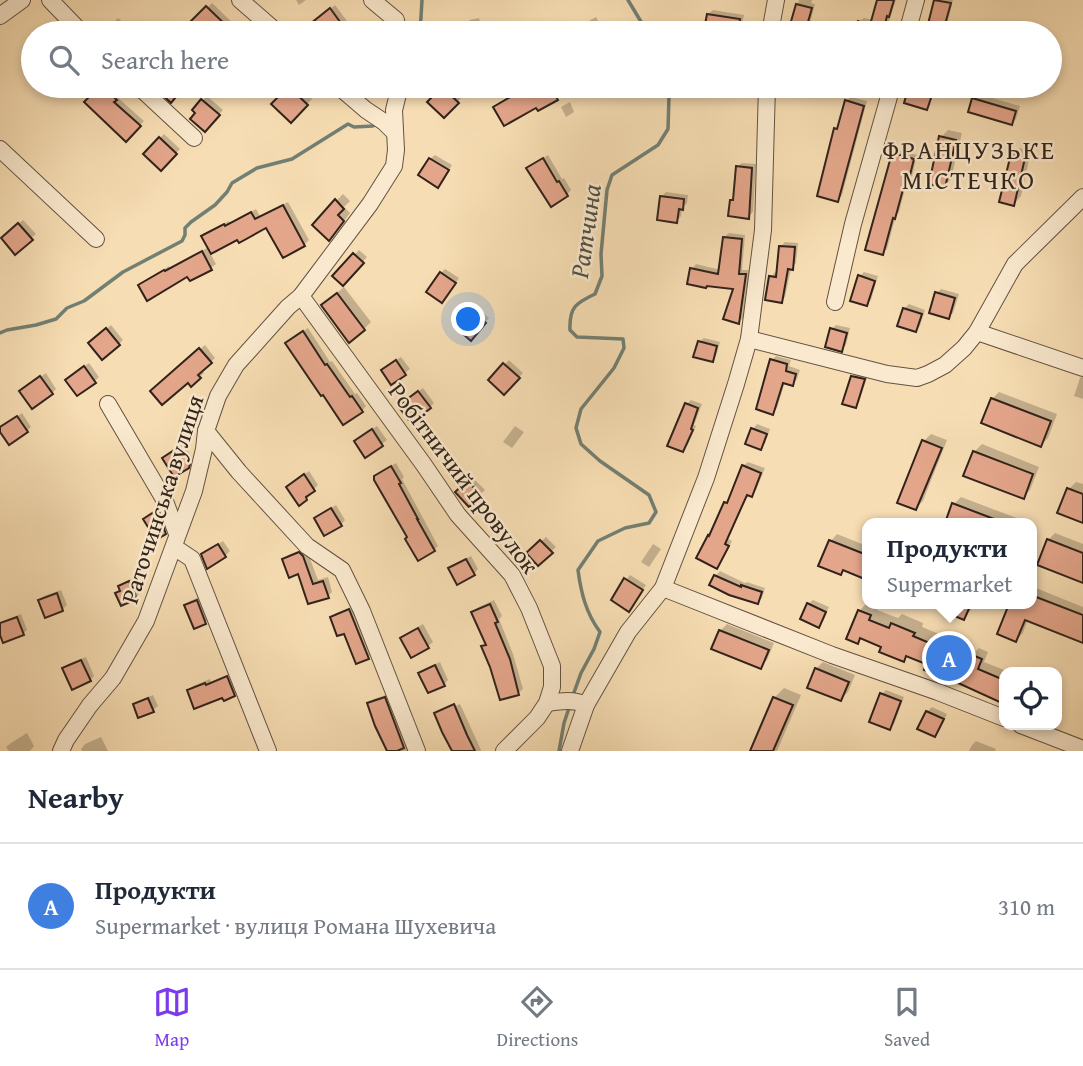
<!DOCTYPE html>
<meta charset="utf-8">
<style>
body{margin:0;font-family:"Gentium Book Plus",serif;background:#f6f6f7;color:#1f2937}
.controls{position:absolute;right:21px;bottom:21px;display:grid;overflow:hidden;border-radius:14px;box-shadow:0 4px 10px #0003}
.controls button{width:63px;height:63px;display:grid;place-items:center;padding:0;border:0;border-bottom:2px solid #e0e1e3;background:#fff;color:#1f2937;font:35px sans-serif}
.you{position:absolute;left:469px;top:320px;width:24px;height:24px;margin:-18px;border:5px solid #fff;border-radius:50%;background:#1a73e8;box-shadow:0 0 0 10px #1a73e833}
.badge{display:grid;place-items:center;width:46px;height:46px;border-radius:50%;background:#7c3aed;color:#fff;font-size:23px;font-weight:700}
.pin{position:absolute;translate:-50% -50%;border:4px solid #fff;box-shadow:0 2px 7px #0006}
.popup{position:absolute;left:862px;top:518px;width:175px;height:91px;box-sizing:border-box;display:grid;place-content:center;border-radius:14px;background:#fff;filter:drop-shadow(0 2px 5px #0005);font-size:23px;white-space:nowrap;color:#747a83}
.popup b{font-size:26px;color:#1f2937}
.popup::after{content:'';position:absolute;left:50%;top:100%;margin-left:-14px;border:14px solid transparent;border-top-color:#fff}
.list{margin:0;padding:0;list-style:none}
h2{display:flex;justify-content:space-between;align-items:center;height:91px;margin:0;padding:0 28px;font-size:30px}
h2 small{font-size:23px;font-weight:400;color:#747a83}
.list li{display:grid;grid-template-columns:46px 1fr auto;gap:21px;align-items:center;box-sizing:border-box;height:126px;padding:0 28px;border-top:2px solid #e0e1e3}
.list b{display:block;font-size:26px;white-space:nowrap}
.list p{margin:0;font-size:23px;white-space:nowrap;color:#747a83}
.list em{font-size:23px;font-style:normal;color:#747a83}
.icon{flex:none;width:38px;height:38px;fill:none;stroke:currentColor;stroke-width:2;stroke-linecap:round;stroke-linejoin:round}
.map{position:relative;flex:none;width:1083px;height:751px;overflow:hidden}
.search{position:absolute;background:#fff;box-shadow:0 4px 10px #0003;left:21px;right:21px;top:21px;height:77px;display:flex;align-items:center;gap:18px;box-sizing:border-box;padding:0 24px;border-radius:38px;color:#747a83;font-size:26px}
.sheet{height:217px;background:#fff}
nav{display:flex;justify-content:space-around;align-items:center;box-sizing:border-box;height:98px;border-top:2px solid #e0e1e3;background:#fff;font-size:19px;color:#747a83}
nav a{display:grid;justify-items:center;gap:4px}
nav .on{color:#7c3aed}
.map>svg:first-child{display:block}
.shadow{fill:#0003}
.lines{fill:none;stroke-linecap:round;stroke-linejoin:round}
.stream{stroke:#727f73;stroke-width:3.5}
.building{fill:#e4a68b;stroke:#31231b;stroke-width:2}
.street-casing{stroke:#625241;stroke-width:18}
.street{stroke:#fae9ce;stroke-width:16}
.labels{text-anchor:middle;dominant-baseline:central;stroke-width:5;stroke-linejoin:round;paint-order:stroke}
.street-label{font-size:24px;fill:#31231b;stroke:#fae9ce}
.neighbourhood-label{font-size:26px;letter-spacing:2px;fill:#31231b;stroke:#fae9ce}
.water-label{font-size:26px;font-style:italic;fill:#515147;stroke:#fae9ce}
</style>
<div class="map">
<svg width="1083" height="751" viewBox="0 0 1083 751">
<rect width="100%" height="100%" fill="#f7ddb3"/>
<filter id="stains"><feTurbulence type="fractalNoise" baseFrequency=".00286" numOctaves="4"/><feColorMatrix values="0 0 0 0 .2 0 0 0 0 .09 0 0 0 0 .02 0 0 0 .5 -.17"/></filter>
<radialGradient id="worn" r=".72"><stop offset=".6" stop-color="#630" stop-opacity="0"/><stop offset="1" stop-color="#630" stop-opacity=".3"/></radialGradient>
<g class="shadow">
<polygon points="296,0 306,0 299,5"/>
<polygon points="799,0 812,0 811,3 815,4 810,23 806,27 792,24"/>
<polygon points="878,0 896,0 885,33 856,33 859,22 864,18 873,20"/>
<polygon points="936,0 953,0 945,33 927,33"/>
<polygon points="212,3 239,29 241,27 247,33 207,33 206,32 200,33 191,24"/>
<polygon points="335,5 353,29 357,26 363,33 330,33 329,32 319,33 312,24"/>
<polygon points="713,10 744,15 741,30 738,33 732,33 706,29 708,14"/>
<polygon points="596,17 602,28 598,32 567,33"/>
<polygon points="118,18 133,31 131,33 103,33"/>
<polygon points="479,18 483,33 468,33 465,25 470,20"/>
<polygon points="1035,29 1048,33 1031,33"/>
<polygon points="82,86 111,86 120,94 117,97 144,121 126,140 92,96"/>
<polygon points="267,86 297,86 312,99 291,121 279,98"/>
<polygon points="446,86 450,86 462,97 444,116 430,102"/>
<polygon points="529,86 556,86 561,94 557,99 537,106 500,103"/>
<polygon points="919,86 931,86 936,87 935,91"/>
<polygon points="978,94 1020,106 1016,119 1012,123 974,99"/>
<polygon points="207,96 223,110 205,130 198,113 194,110"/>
<polygon points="851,97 867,101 842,195 838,200 836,129 840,126 846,101"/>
<polygon points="570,102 574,112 566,117 561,107"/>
<polygon points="948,130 962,133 951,179 944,186 941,137"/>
<polygon points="164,134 180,149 161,169 145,154"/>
<polygon points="1019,148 1031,151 1021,196 1014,204 1012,155"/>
<polygon points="898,150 917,155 912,176 907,181 899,212 896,215 887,249 882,253 893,154"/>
<polygon points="435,155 452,165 442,181 430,159"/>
<polygon points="548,155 562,179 564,178 571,190 567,195 528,168"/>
<polygon points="742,163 756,164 753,212 748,217 731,201 735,198 737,167"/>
<polygon points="666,192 688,195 687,203 682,208 681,216 677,221 661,197"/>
<polygon points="343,194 350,201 344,207 350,213 336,232 336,201"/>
<polygon points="288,202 309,240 304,245 267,225 210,253 216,264 211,268 190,279 188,274 140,285 145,281 169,266 170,268 209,247 203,236 208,232 229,221 230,223 256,209 260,216"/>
<polygon points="23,220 36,234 15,252 7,233"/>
<polygon points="729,233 745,235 742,270 749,270 743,318 739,322 735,288 692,269 696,264 721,270 724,237"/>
<polygon points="785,242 798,243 796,263 791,269 785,297 781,301 771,277 775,272 778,273 781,246"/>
<polygon points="359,250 367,257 343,284 334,276"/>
<polygon points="445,269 459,278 446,297 441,273"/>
<polygon points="864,272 878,276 871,300 866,304 860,276"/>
<polygon points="344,287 371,322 364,329 323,305"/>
<polygon points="941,289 959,294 953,313 948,317 937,293"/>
<polygon points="909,304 925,310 920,326 916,330 904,309"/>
<polygon points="476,307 489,318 471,338 458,327"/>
<polygon points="111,325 123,340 119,344 94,339"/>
<polygon points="836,325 850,328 846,345 841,350 832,329"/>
<polygon points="308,328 330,362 332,361 355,394 357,393 366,406 362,411 291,339"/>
<polygon points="704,338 720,342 716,356 712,360 699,342"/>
<polygon points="205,345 215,358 202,370 204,373 192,384 188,380 157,386"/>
<polygon points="776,356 791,360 789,366 800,370 797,379 793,384 785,382 777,408 773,413 772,360"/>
<polygon points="401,357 410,369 392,383 387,366"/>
<polygon points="509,360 523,373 504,393 490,380"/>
<polygon points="89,363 99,377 95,381 72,375"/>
<polygon points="857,372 868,375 859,402 855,406 852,377"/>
<polygon points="46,373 56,389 52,393 26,387"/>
<polygon points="1083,375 1083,399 1074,396 1080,378"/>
<polygon points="423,388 434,403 430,407 404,402"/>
<polygon points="999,392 1057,414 1048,438 1041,445 992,399"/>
<polygon points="691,400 702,404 694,425 696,426 687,446 683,450 687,404"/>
<polygon points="22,413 31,427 27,431 0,429"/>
<polygon points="757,424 770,429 765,443 761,448 753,429"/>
<polygon points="377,426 387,440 366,456 360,437"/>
<polygon points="515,426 524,432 512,448 503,442"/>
<polygon points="931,434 947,440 923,501 916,508 924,441"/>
<polygon points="184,444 193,459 188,467 164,458"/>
<polygon points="982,444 1039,467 1030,490 1023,497 965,475 974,452"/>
<polygon points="748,462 765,468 756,490 752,495 748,493 728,539 732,541 721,562 717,567 726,503 731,498 743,466"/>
<polygon points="396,463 404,477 402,479 438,546 434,550 409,537 375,476 380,472"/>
<polygon points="309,471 318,485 310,493 311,495 306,499 292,483"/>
<polygon points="473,478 485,490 469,505 458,492"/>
<polygon points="1076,482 1083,484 1083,521 1060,512 1069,489"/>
<polygon points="961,497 1019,519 1017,523 946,523 954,504"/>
<polygon points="336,505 345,520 341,525 321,514"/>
<polygon points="162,507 169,528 165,533 145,519"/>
<polygon points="1055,533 1083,544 1083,581 1048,540"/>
<polygon points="837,534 867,546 867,578 844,569 840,573 831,541"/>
<polygon points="546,537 556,547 538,564 528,553"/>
<polygon points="223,541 230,551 225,556 203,554"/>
<polygon points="653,544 661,549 649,567 641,562"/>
<polygon points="304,549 307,551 318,580 328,577 332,592 328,596 309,602 299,572 284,559 288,555"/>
<polygon points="471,556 478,569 474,574 450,568 455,564"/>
<polygon points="720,571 745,583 747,582 765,588 762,598 758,602 715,576"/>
<polygon points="630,575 646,585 633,605 626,580"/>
<polygon points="133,578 140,593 136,597 117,594 125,582"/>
<polygon points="1031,586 1083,607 1083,641 1028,619 1023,633 1016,640 999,633 1011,604 1031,604"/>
<polygon points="61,590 67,605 62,610 40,600 44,596"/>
<polygon points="201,596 210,618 205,622 186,605 190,601"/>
<polygon points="494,600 502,616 499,619 513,654 523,689 518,693 483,647 487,643 473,613 477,608"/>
<polygon points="813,600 829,607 823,621 819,626 808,604"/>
<polygon points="867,603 879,605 877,610 898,618 902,614 923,623 922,627 944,636 947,632 957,636 946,663 937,673 929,663 908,655 903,660 883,646 862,637 857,641 859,611"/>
<polygon points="950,604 973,604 970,611 964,618 947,611"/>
<polygon points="354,606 373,653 368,657 357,662 345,632 332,617 336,613"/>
<polygon points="21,614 27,630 23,634 0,630 0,624 3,621"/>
<polygon points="423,624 433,642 428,646 412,655 402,638 407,633"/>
<polygon points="727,624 774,643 767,660 760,667 720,631"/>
<polygon points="979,648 988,652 984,662 1009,672 1004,672 1004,701 960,682 972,655"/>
<polygon points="86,657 94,676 90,680 64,669 68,664"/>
<polygon points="440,662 448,680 444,684 420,674 425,669"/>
<polygon points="823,662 855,675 848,692 841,699 816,669"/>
<polygon points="232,673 239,691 234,695 223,695 189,690 193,686 210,679 211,682"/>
<polygon points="784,688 801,695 777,751 752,751 774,698"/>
<polygon points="886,690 904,697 894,724 889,728 882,694"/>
<polygon points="389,694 412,751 389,751 369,703 374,699"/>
<polygon points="153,695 158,706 153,710 135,705 139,701"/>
<polygon points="460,704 481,750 481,751 454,751 436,713 439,710 439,713"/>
<polygon points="932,707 947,714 939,731 935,735 927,712"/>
<polygon points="27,733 34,746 30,751 9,751 6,747 11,743"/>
<polygon points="101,737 108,751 82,751 81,749 85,744"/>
<polygon points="976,741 996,749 995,751 969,751 972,745"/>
</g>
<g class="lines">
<g class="stream">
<polyline points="628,0 643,25 644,33"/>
<polyline points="420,33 422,0"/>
<polyline points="0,333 7,330 36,325 56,319 67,308 84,301 123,272 182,241 185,235 185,228 191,222 215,205 227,192 232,183 257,168 292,159 348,124 354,127 373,126 377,122"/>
<path d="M572,698L581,673L594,649L600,632C586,613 581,593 578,570L598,541L625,528L649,523L656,512L649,495L600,461L581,444L576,428L581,409L614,368L624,348L623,339L577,337L570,330C569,307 576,303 595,294L602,276L601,254L607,190L612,175L658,145L668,129L669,96L659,86"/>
<polyline points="559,751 564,723 570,705"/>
</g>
</g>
<g class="building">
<polygon points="877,0 894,0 889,17 887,16 884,28 890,30 889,33 855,33 858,21 870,25"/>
<polygon points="934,0 951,3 944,28 928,24"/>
<polygon points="796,4 812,8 806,29 790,25"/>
<polygon points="206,6 234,33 197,33 188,24"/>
<polygon points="330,8 348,33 316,33 310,24"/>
<polygon points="707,14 740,19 738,33 721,33 704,30"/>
<polygon points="79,86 102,86 117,100 114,102 141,126 126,142 84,102 90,96"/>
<polygon points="153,86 185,86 171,103"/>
<polygon points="264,86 288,86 308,105 291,123 271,104 277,98"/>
<polygon points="529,86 550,86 558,100 538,111 536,108 504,126 493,107"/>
<polygon points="909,86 933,92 927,110 904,103"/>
<polygon points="442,87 459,103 444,118 427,102"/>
<polygon points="972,98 1016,111 1012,125 968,112"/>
<polygon points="201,99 220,115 205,132 190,119 195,113 192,110"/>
<polygon points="845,100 864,106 838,202 817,196 834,128 837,129"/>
<polygon points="939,136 956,140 945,188 929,184"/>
<polygon points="159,137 177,154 161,171 143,154"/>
<polygon points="892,153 914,159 908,183 905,182 895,219 893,218 883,255 865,250"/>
<polygon points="1011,154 1025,158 1014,206 999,202"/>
<polygon points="429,158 449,170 438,188 418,175"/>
<polygon points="543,158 557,182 559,181 568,196 551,207 526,168"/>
<polygon points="736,166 752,168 749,219 728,216 730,200 733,200"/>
<polygon points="660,196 684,199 683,210 679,209 677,223 657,220"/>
<polygon points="335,199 344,209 338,215 344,221 329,241 312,225"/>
<polygon points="283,205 305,246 283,258 266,228 239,243 237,240 211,254 201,236 224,224 225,226 251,212 255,219"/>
<polygon points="18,223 33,240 15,255 1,238"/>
<polygon points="723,237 742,239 739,274 746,274 739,324 723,319 733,289 707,286 706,288 687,284 690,268 718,274"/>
<polygon points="779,246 795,247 793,270 788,269 782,303 765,300 769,276 776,277"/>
<polygon points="202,251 212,270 190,281 187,277 147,301 138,285 164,270 165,271"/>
<polygon points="353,253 364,263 343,286 332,276"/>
<polygon points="440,272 456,283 442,303 426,292"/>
<polygon points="858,275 875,281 867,306 850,301"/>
<polygon points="935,292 955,298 949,319 929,313"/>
<polygon points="337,293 365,330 349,343 321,305"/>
<polygon points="903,308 922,314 916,332 897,326"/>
<polygon points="470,310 486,323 471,341 455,327"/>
<polygon points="106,328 120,345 102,360 88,343"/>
<polygon points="830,328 847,333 842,352 825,347"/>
<polygon points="303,331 325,365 327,364 350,397 352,396 363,412 343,425 323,395 321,396 285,343"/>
<polygon points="698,341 717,346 713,362 693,357"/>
<polygon points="199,348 212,363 198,375 201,378 191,387 188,383 162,405 150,391"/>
<polygon points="770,359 787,364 786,371 796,374 793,386 783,383 773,415 756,409"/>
<polygon points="396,360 406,375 391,385 381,370"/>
<polygon points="503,363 520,378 504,395 488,380"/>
<polygon points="84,366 96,383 77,396 65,380"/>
<polygon points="40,376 53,394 32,409 19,391"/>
<polygon points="851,376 865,379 856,408 842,404"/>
<polygon points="418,391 431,408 411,423 398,406"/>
<polygon points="991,398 1051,421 1041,447 981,423"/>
<polygon points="685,403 698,408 691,429 693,430 683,452 667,446"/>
<polygon points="17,416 28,432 9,445 0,432 0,427"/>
<polygon points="751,428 767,434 761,450 745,444"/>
<polygon points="372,429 383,446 365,458 354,441"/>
<polygon points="922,440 942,448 916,510 897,503"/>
<polygon points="179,447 190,464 189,468 174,477 162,458"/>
<polygon points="973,451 1033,474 1024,499 963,476"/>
<polygon points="742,465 761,473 752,497 747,495 725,544 729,546 717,569 696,558 708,535 709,536 724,502 727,503"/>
<polygon points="391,466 401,483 399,484 418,519 417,519 435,551 418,561 405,539 407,537 374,480 374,476"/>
<polygon points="304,474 315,491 306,497 307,500 299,506 286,487"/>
<polygon points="467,481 482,496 469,507 455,492"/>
<polygon points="1067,488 1083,494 1083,523 1057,513"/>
<polygon points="952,503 1002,522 1002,523 945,523"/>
<polygon points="331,508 342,526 324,536 314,518"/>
<polygon points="157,510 166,534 156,540 143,519"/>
<polygon points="1047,539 1083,553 1083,583 1037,565"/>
<polygon points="540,540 553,553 538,566 526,553"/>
<polygon points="829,540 867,555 867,580 843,570 841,575 818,566"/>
<polygon points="218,544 226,557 207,569 201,554"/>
<polygon points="299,552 303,556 313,584 323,581 329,598 308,604 298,574 289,578 282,559"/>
<polygon points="466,559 475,575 457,585 448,568"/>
<polygon points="714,575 741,587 741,585 762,592 758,604 729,595 709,585"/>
<polygon points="624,578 643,590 629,612 611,600"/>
<polygon points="129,581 137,599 121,606 115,593 120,591 118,586"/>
<polygon points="57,593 63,611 45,618 38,600"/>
<polygon points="1031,595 1083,615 1083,643 1025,620 1016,642 997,634 1009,604 1031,604"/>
<polygon points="197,600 206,624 194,629 184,605"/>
<polygon points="807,603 826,612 819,628 800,619"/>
<polygon points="490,604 498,622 495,623 510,659 519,695 500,700 490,667 481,646 486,645 471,612"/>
<polygon points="948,604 971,604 964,620 945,612"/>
<polygon points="349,609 369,659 356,664 344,634 337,636 330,617"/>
<polygon points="858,610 871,615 869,620 889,628 891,623 915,633 913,636 934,645 936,641 949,646 937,675 924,670 926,664 906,656 904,662 879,652 881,647 860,638 858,644 846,639"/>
<polygon points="17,617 24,635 3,643 0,635 0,623"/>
<polygon points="418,628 429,648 411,658 400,638"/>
<polygon points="719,630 769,650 761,669 711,649"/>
<polygon points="970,654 982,659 978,669 1004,680 1004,704 958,683"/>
<polygon points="81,660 91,681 72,690 62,668"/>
<polygon points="435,665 445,686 428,693 418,673"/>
<polygon points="815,668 849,682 841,701 807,688"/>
<polygon points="227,676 235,696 224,701 222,698 194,709 187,690 205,683 206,685"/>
<polygon points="880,693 901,701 890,730 869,722"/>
<polygon points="385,697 404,748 397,751 387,751 375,726 367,703"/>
<polygon points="773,697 793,705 773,751 750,751"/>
<polygon points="148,698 154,712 138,718 133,704"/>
<polygon points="454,704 467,735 475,751 452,751 442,732 434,713"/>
<polygon points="926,711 944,719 935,737 917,729"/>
</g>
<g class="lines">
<defs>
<g id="street">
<polyline points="50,0 82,33"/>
<polyline points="240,0 278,33"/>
<polyline points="372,0 396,20 398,33"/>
<polyline points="0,16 22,0"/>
<polyline points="770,33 776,0"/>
<polyline points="907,33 916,0"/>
<polyline points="138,86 194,138"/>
<polyline points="338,86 366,110 384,122 395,133"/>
<polyline points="0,149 96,239"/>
<polyline points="301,296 424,465 458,515 512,575 529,608 552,666 552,687 547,703 537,718 504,751"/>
<polyline points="835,302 853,224 892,86"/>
<polyline points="977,332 1083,368"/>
<polyline points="749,339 887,374 917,378 928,374 945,365 964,348 977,332 1015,264 1083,197"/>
<polyline points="108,404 165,501 177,534"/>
<polyline points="206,431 239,472 307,546 342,570 362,611 417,751"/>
<polyline points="174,547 192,559 268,751"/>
<polyline points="663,588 832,655 938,692 1004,718"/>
<path d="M547,703C561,701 573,699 586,705"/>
<polyline points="1021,725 1083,749"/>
<polyline points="61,751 66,740 90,705 113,678 146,621 194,491 204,449 206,431 218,396 236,365 288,307 301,296 370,204 394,166 396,150 394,110 400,86"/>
<polyline points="570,751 586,705 628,632 663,588 706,478 736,384 749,339 763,230 767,86"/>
</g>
</defs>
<use href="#street" class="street-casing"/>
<use href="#street" class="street"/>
</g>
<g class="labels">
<g class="street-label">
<text transform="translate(464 478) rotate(53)">Робітничий провулок</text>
<text transform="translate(162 499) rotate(-72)">Раточинська вулиця</text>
</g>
<g class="neighbourhood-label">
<text x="969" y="149">ФРАНЦУЗЬКЕ<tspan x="969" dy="30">МІСТЕЧКО</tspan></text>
</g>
<g class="water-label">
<text transform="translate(585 231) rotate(-82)">Ратчина</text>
</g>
</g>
<rect width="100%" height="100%" filter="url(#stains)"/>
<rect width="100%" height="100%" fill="url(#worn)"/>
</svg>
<div class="controls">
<button><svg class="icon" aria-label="locate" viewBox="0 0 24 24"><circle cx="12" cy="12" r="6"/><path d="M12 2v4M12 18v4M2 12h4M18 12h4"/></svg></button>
</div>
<div class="you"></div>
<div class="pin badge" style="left:949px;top:658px;background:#3f7fe0">A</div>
<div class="popup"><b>Продукти</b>Supermarket</div>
<div class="search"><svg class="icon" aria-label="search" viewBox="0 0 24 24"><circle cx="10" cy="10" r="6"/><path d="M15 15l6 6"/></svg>Search here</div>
</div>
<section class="sheet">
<h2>Nearby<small></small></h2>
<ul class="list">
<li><span class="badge" style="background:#3f7fe0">A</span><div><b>Продукти</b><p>Supermarket · вулиця Романа Шухевича</p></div><em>310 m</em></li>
</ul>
</section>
<nav>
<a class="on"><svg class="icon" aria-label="map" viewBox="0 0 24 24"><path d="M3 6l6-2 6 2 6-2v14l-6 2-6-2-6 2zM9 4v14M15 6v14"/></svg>Map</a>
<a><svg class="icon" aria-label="directions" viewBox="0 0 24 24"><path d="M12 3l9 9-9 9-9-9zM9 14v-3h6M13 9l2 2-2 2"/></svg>Directions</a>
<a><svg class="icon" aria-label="saved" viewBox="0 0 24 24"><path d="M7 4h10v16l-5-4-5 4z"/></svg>Saved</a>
</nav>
